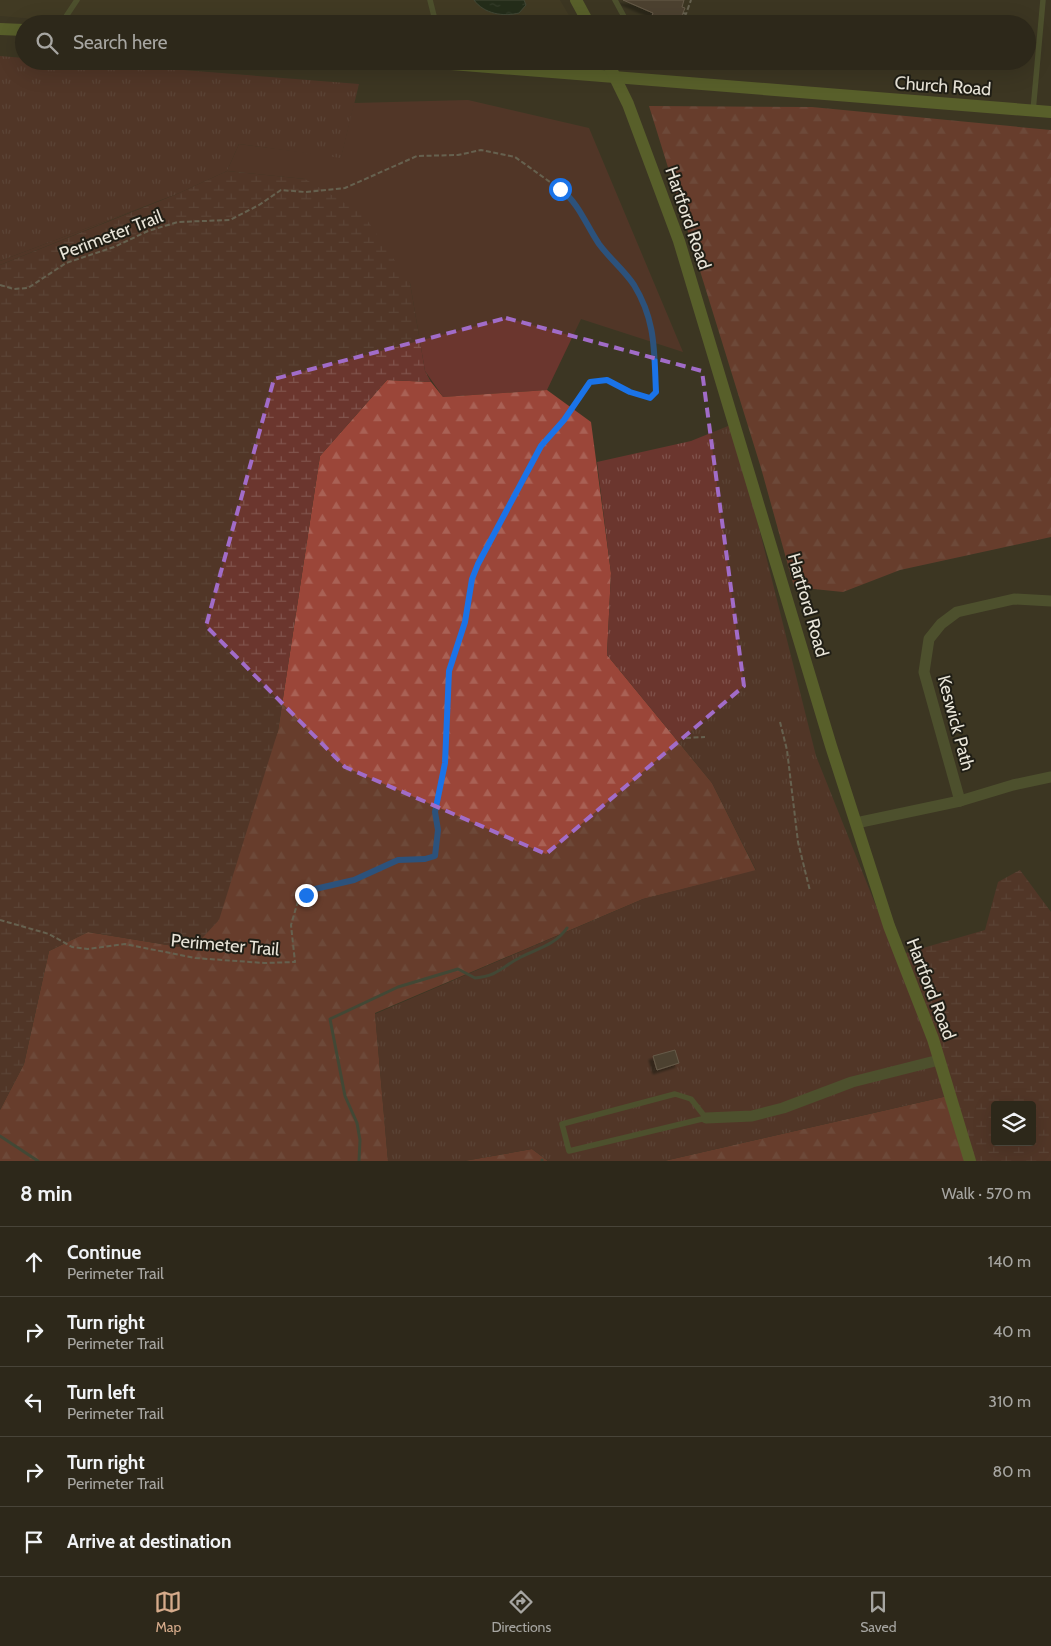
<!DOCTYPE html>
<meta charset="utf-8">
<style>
body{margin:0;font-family:Cabin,sans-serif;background:#353023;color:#f1f3f6}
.controls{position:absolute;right:15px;bottom:15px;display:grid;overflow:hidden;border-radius:5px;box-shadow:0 5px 20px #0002}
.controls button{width:45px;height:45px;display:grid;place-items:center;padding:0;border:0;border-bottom:1px solid #484439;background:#2d281a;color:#f1f3f6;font:25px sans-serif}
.stop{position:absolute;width:15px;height:15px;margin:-11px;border:4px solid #1a73e8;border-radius:50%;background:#fff}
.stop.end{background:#1a73e8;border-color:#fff;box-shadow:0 1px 5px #0008}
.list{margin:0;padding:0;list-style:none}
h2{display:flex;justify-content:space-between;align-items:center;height:65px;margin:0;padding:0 20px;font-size:21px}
h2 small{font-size:16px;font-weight:400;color:#a7a6a2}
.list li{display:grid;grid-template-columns:32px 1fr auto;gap:15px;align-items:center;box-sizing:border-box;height:70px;padding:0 20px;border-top:1px solid #484439}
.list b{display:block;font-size:19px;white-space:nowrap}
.list p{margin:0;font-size:16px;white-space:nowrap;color:#a7a6a2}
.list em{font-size:16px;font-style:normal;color:#a7a6a2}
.icon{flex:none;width:28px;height:28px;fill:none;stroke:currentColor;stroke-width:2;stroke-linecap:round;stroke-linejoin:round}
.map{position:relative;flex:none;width:1051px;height:1161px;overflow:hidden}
.search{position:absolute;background:#2d281a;box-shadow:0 5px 20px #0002;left:15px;right:15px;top:15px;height:55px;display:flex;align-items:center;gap:12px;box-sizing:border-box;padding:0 18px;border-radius:28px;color:#a7a6a2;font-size:19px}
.sheet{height:415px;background:#2d281a}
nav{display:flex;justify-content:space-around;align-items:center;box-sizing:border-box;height:70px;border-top:1px solid #484439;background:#2d281a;font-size:14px;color:#a7a6a2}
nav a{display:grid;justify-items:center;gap:2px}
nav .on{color:#d6ab8b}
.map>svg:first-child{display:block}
.built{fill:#473e25}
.grass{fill:#6b362e}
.forest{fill:url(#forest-firs)}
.wetland{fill:url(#wetland-marsh);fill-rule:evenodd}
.park{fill:url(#park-tufts)}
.water{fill:url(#water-ripples);stroke:#4b5d4d}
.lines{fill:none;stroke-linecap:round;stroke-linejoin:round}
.stream{stroke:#4b5d4d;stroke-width:3}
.building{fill:#615042;stroke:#988576;filter:url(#shadow)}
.path{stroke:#9a9686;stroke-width:2;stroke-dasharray:5 2.5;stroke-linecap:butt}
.lane{stroke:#62703a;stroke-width:5.5}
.street{stroke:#62703a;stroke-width:11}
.secondary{stroke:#7a9034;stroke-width:12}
.route{stroke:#1a73e8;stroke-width:6}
.marked{fill:none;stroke:#a16cc8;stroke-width:4;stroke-dasharray:10 6;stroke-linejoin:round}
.labels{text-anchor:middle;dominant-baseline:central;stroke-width:4;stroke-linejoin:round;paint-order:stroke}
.street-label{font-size:18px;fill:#e8e4d8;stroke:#201e15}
</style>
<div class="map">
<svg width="1051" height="1161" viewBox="0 0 1051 1161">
<defs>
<pattern id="forest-firs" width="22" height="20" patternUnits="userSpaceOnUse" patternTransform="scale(1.25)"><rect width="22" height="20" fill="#9b4639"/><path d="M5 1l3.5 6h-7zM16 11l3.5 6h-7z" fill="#a96155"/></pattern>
<pattern id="wetland-marsh" width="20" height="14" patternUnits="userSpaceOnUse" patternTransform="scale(1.25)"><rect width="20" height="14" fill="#6b362e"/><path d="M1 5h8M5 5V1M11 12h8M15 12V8" fill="none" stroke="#80534c"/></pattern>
<pattern id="park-tufts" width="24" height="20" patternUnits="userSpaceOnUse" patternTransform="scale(1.25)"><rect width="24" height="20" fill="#6b362e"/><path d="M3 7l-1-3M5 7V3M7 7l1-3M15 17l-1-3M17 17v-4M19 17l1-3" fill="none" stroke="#80534c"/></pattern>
<pattern id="water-ripples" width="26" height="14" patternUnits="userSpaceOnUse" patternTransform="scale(1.25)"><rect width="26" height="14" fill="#082311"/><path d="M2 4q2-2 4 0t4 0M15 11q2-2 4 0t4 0" fill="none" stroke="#2c4333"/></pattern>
<filter id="shadow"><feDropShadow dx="-4" dy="4" stdDeviation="1" flood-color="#0009"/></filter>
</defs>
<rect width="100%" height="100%" fill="#3c3623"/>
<polygon class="built" points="0,0 560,0 574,24 93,24 0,16"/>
<g class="grass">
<polygon points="468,100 589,128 683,352 581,319 547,390 443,397 425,371 410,283 305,179 227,171 239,144 341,157 354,103"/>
<polygon points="158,201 0,265 0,261"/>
</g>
<g class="forest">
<polygon points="649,106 812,107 1051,130 1051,537 900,570 843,592 794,587 761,468"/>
<polygon points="387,380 431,382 443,397 547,390 591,422 611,573 607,655 712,783 756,871 643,899 375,1013 388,1161 0,1161 0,1110 24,1064 49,951 88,932 192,949 278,731 320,456"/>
<polygon points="952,1095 974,1161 664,1161"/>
<polygon points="532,1149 548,1161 464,1161"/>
</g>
<g class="wetland">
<polygon points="227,171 305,179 363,214 410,283 425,371 431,382 387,380 320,456 278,731 219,920 192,949 88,932 49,951 24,1064 0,1110 0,265 177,194"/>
<path d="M1020,870L1051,912V1161H974L909,952L985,930L998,882ZM995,1105H1032V1142H995Z"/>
</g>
<g class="park">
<polygon points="0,56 24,58 24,61 70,61 359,84 341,158 239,144 227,171 177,194 0,261"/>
<polygon points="733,424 816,756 896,956 909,952 952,1095 664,1161 548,1161 532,1149 464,1161 388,1161 375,1014 643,899 756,870 712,783 607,655 611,573 597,462 691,441"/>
</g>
<path class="water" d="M474,0H524L526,5L519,13C504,17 484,14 474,0Z"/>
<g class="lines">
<g class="stream">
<polyline points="0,1136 38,1161"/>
<polyline points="542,1160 542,1161"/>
<path d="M359,1161L360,1140L357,1123L345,1096L330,1019L398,987L458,969L475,978C500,975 501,967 521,957C539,948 555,945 567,928"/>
</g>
</g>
<g class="building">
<polygon points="623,0 684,0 682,7 685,8 681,18 678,17 676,24 649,24 653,13"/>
<polygon points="675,1050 679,1063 657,1070 653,1056"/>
</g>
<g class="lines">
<g class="path">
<polyline points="683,13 686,14 691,0"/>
<polyline points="0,285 14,289 28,288 66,263 114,247 148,231 178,222 230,220 259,205 281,190 305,192 345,188 417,156 458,155 481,150 515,157 571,197 600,245 633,284 649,314 654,350 656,392 650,398 630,392 607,380 590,382 564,420 541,446 478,564 472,579 465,622 449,671 445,763 435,812 438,830 435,856 425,859 398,859 355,880 315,889 298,901 291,925 295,962 264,963 195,958 125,944 88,949 72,947 49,934 0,920"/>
<polyline points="780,722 787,750 798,842 810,891"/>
<polyline points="686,738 705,737"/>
</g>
<g class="lane">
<polyline points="430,0 436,24"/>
<polyline points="615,0 628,24"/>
<polyline points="61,24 77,0"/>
<polyline points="704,24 704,21"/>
<polyline points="1033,111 1043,0"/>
<polygon points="675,1094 691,1099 706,1118 569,1151 562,1124"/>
</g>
<g class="street">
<polyline points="960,801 924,672 929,639 941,624 957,612 1014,599 1051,601"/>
<polyline points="856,823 960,801 1013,785 1051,777"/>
<polyline points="706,1118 752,1116 783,1108 852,1082 939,1060"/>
</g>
<g class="secondary">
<polyline points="576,0 589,24"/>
<polyline points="0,29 24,30"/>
<polyline points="414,61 1051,112"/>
<polyline points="607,61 628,104 679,241 831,746 889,926 933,1039 970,1161"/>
</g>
</g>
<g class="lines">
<path class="route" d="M306,895L315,889L354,880L398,860L425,859L435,856L438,830L435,812L445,763L449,671L465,622L472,579L478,564L541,446L564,420L590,382L607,380L630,392L650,398L656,392C654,351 656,321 634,285C624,270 610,259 599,244C586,225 579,203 560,189"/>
</g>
<path d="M0 0H1051V1161H0ZM506,318L702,371L744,686L546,854L345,767L206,626L274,379Z" fill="#3c3623" fill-opacity=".55" fill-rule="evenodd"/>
<path class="marked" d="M506,318L702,371L744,686L546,854L345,767L206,626L274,379Z"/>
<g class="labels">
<g class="street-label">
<text transform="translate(943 86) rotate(4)">Church Road</text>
<text transform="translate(688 218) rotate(71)">Hartford Road</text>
<text transform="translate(111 235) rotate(-21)">Perimeter Trail</text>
<text transform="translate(808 605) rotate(74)">Hartford Road</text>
<text transform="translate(956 723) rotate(75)">Keswick Path</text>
<text transform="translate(225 945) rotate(5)">Perimeter Trail</text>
<text transform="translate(931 989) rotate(69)">Hartford Road</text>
</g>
</g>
</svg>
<div class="controls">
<button><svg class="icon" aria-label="layers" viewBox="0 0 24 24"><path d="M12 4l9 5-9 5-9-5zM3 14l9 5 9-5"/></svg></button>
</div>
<div class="stop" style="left:560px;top:189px"></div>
<div class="stop end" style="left:306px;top:895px"></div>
<div class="search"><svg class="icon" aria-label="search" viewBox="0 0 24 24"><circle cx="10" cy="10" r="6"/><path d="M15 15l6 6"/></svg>Search here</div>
</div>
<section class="sheet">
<h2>8 min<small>Walk · 570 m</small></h2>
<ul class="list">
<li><svg class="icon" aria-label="ahead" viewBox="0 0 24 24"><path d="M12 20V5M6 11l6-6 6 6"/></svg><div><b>Continue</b><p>Perimeter Trail</p></div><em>140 m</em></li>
<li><svg class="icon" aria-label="right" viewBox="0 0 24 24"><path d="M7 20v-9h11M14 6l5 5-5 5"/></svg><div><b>Turn right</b><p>Perimeter Trail</p></div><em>40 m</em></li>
<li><svg class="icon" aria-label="left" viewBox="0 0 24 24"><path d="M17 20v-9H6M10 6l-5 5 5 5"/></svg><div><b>Turn left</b><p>Perimeter Trail</p></div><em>310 m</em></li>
<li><svg class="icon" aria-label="right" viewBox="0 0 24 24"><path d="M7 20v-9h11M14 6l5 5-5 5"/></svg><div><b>Turn right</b><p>Perimeter Trail</p></div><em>80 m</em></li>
<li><svg class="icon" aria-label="arrive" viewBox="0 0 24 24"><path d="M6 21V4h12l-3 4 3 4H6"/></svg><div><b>Arrive at destination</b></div></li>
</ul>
</section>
<nav>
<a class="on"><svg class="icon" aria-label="map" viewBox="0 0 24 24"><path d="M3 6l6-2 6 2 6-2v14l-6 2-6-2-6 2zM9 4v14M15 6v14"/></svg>Map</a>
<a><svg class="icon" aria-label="directions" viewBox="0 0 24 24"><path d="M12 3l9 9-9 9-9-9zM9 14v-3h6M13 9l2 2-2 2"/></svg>Directions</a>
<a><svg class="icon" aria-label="saved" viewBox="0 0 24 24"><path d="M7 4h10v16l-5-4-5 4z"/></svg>Saved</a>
</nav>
